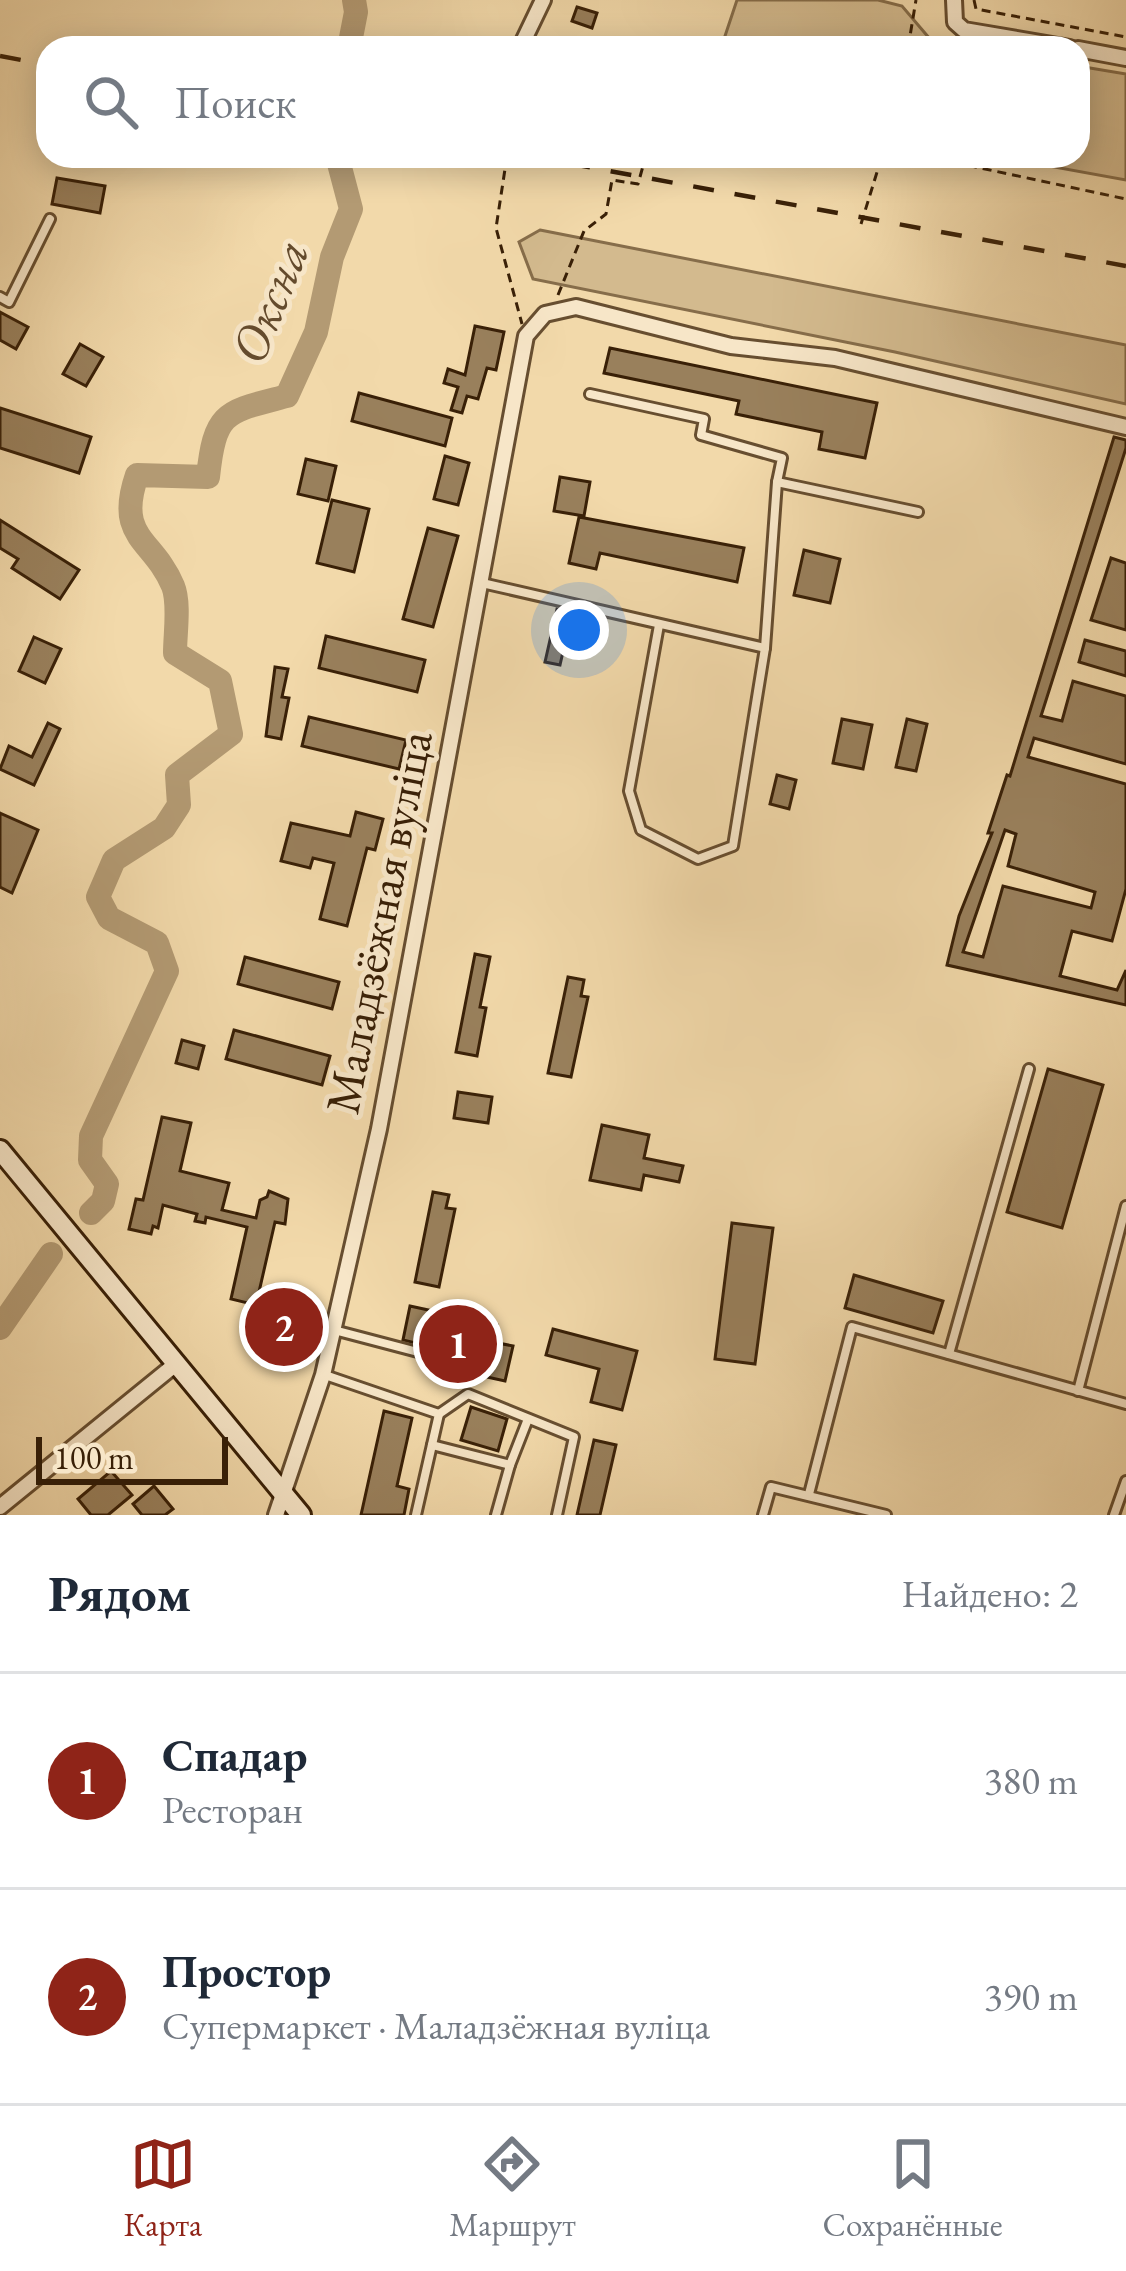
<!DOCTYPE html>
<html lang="ru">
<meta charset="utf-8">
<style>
:root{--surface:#fff;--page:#f6f6f7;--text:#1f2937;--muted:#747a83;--line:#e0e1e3;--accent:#8f2418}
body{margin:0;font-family:"EB Garamond",serif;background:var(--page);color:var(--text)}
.scale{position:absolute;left:36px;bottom:30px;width:192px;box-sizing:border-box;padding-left:12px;border:6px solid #392007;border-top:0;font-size:33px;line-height:42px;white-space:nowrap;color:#392007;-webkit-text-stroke:9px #f7e6c8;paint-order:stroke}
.you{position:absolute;left:579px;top:630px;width:42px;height:42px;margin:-30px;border:9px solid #fff;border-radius:50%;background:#1a73e8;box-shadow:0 0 0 18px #1a73e833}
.badge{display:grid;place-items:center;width:78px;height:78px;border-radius:50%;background:var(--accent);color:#fff;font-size:39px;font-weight:700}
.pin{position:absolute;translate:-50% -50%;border:6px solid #fff;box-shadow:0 3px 12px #0006}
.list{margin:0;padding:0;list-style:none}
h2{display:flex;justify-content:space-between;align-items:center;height:156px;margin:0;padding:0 48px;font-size:51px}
h2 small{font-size:39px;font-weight:400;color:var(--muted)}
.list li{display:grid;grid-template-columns:78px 1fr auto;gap:36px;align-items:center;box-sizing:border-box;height:216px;padding:0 48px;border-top:3px solid var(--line)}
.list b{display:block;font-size:45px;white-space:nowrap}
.list p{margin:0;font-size:39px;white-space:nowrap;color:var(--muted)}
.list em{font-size:39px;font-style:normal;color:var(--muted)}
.icon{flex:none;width:66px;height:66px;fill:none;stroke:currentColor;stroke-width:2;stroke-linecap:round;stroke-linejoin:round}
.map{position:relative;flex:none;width:1126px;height:1515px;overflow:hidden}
.search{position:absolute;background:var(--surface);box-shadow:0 6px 30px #0003;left:36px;right:36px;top:36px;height:132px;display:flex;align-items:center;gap:30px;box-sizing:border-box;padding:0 42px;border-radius:36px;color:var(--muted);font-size:45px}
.sheet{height:588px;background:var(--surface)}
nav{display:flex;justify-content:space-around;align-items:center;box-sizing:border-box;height:168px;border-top:3px solid var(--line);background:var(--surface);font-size:33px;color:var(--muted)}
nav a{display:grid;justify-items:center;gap:6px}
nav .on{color:var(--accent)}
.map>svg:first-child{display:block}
.green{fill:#d3ba8e;stroke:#866d4a;stroke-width:3}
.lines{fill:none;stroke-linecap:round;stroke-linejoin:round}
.river{stroke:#b39a73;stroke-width:24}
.building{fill:#99805c;stroke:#392007;stroke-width:3;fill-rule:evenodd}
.service-casing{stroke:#674e30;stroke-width:14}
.minor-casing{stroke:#674e30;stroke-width:20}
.secondary-casing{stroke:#392007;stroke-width:24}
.path{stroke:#392007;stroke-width:3;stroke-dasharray:9 6;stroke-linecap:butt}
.service{stroke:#f7e6c8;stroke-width:8}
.minor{stroke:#f7e6c8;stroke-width:14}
.secondary{stroke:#f7e6c8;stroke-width:18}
.rail{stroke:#392007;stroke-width:4.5;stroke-dasharray:21 21;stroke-linecap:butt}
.labels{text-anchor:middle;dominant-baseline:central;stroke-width:10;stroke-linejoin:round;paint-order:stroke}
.street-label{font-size:48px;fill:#392007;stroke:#f7e6c8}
.water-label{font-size:51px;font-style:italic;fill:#644b2d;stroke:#f7e6c8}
</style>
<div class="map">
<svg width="1126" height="1515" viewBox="0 0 1126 1515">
<rect width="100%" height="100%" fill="#f2d9aa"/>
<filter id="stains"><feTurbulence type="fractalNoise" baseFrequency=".00167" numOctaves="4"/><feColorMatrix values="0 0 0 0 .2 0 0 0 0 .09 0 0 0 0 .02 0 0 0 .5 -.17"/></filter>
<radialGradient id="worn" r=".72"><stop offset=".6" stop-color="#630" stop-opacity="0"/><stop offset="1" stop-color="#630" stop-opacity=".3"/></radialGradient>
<g class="green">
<polygon points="737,0 878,0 902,6 930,39 980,48 721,48"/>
<polygon points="1078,66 1126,74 1126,180 994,156 1078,156"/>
<polygon points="540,230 1126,345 1126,404 895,352 533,279 519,242"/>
</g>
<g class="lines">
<g class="river">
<polyline points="349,48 356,12 354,0"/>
<path d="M 91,1213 L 103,1201 L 107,1184 L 90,1160 L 91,1136 L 167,971 L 157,943 L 109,918 L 98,897 L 114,860 L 164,828 L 179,805 L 177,775 L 231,734 L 220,681 L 175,653 C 175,634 180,603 173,586 C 153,538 115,539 137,475 L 208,477 C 215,410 226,412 287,396 L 316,332 L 332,257 L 351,209 L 337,156"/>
<polyline points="0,1328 51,1254"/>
</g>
</g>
<g class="building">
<polygon points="577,7 597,13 592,28 572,21"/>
<polygon points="57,178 105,186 100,213 52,204"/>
<polygon points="0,312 28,327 16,349 0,340"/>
<polygon points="475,326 504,332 496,370 487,368 478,399 467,396 462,413 451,410 458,387 444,383 448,369 465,375"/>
<polygon points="80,344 103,357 86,386 63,374"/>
<polygon points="610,348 877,403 865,458 819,449 822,432 736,414 739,401 604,373"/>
<polygon points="359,393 452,418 445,446 352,421"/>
<polygon points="0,408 91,437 79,473 0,448"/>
<path d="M 1114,437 L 1126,440 L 1126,448 L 1041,716 L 1062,721 L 1073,681 L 1126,696 L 1126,764 L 1034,738 L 1028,757 L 1126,784 L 1126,889 L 1112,941 L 1072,931 L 1060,976 L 1117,990 L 1126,970 L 1126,1005 L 947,965 L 959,916 L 992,833 L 988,833 L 1007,775 L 1010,776 ZM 1005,830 L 1016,834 L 1008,866 L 1095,892 L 1091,908 L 1003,886 L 983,957 L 963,952 Z"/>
<polygon points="445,456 469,463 458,505 434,499"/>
<polygon points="306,459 336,466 328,501 298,494"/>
<polygon points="560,477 590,482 584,516 554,511"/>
<polygon points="332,500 369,509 354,572 317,563"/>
<polygon points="579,517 744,548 737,582 600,553 596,569 569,563"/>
<polygon points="0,520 79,570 60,599 12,568 18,559 0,548"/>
<polygon points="428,528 458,536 433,627 403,619"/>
<polygon points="804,550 840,559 830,603 794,595"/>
<polygon points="1111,558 1126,563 1126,630 1091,620"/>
<polygon points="557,609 572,612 560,665 545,662"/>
<polygon points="326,636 425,660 417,692 319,668"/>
<polygon points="34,637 61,649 45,683 19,671"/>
<polygon points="1085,640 1126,651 1126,676 1079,662"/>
<polygon points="275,667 288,669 282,697 289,698 281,739 266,736"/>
<polygon points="309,717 406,740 399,769 302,746"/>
<polygon points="842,719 872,725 863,769 833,763"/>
<polygon points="907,719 927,724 916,771 896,767"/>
<polygon points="48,723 60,729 34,785 0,769 9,746 32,757"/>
<polygon points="777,775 796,780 789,809 770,804"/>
<polygon points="356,812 383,819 375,850 367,848 347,926 320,919 334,863 313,858 310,868 281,861 291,823 350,836"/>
<polygon points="0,813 38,830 12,893 0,887"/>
<polygon points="475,954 490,957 480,1007 486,1008 477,1056 456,1052"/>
<polygon points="245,957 339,982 332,1009 238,984"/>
<polygon points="568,977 584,980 581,996 588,997 571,1077 548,1073"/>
<polygon points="234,1030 330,1056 322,1085 226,1059"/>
<polygon points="182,1040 204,1046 198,1069 176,1063"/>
<polygon points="1048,1069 1103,1085 1062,1228 1007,1212"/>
<polygon points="458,1092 492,1097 488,1123 454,1118"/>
<polygon points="162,1117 191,1123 180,1171 229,1183 222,1210 256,1218 260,1200 267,1197 269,1191 288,1199 285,1224 275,1222 256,1305 231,1299 247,1227 206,1217 205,1223 195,1221 197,1214 163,1205 158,1228 153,1226 151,1234 129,1229 136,1199 143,1200"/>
<polygon points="602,1125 649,1135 644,1158 683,1166 679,1182 644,1175 641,1190 590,1180"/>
<polygon points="433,1192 449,1195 446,1208 455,1209 439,1287 415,1282"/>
<polygon points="732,1223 773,1228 755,1364 715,1359"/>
<polygon points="854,1275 943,1301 933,1333 845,1308"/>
<polygon points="410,1306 497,1325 493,1342 513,1346 505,1381 469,1373 473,1357 403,1340"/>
<polygon points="261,1309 293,1317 287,1343 255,1335"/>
<polygon points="553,1329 637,1351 622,1410 591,1402 599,1369 546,1355"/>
<polygon points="471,1407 507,1419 498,1451 461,1440"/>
<polygon points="384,1411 412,1418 397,1486 409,1489 404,1515 361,1515"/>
<polygon points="594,1440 616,1445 600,1515 577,1515"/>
<polygon points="111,1471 132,1495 108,1515 91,1515 78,1499"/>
<polygon points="154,1486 173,1509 165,1515 142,1515 133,1504"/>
</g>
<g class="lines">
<g class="service-casing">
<g id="service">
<polyline points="0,297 9,302 50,219"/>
<polyline points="590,394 704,419 701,435 782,458 777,482 765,648"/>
<polyline points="777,482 918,512"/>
<polyline points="482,583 765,648 733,846 698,859 641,830 629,791 659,625"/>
<polyline points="334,1330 452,1361"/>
<polyline points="949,1354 1029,1069"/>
<polyline points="325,1375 439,1414 416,1515"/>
<polyline points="1078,1391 1126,1206"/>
<polyline points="439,1414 468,1394 574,1437 557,1515"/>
<polyline points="432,1445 510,1465 496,1515"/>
<polyline points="510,1465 528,1419"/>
<polyline points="809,1494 852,1327 1126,1404"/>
<polyline points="763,1515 771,1487 886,1515"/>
<polyline points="1114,1515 1126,1481"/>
</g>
</g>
<g class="minor-casing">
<g id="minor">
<polyline points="954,0 955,22 964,30 1070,48"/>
<polyline points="520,48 543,0"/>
<polyline points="1078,49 1126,58"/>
<polyline points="0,1507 177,1363"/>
<polyline points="276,1515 323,1375 379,1129 526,336 545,314 576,307 731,346 835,358 1126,427"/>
</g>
</g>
<g class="secondary-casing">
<polyline id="secondary" points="0,1150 301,1515"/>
</g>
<g class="path">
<polyline points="974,0 976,9 1126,37"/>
<polyline points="908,48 916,0"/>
<polyline points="507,156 496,228 522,324"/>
<polyline points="924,156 1126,199"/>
<polyline points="635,164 637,156"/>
<polyline points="861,224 882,156"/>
<polyline points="558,295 584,231 606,214 612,180 638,184 643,166"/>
</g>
<use href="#service" class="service"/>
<use href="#minor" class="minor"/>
<use href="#secondary" class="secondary"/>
<g class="rail">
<polyline points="0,56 48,65"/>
<polyline points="528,156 1126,266"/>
</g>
</g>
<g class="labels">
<g class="street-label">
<text transform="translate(378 922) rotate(-79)">Маладзёжная вуліца</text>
</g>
<g class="water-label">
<text transform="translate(269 301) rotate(-68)">Оксна</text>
</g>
</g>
<rect width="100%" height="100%" filter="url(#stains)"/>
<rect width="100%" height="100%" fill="url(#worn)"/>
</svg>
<div class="scale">100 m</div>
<div class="you"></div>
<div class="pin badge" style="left:458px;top:1344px">1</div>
<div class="pin badge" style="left:284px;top:1327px">2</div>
<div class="search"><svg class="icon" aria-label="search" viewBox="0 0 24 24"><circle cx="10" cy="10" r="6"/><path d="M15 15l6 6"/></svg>Поиск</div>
</div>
<section class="sheet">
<h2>Рядом<small>Найдено: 2</small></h2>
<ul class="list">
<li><span class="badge">1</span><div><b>Спадар</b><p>Ресторан</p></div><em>380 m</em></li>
<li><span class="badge">2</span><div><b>Простор</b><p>Супермаркет · Маладзёжная вуліца</p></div><em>390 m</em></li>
</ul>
</section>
<nav>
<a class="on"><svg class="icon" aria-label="map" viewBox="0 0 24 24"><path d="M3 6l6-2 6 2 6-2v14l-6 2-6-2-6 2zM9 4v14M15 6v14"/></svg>Карта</a>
<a><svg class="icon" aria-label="directions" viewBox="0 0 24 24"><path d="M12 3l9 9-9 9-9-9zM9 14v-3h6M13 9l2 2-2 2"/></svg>Маршрут</a>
<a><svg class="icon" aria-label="saved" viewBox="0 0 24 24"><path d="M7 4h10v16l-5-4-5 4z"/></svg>Сохранённые</a>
</nav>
